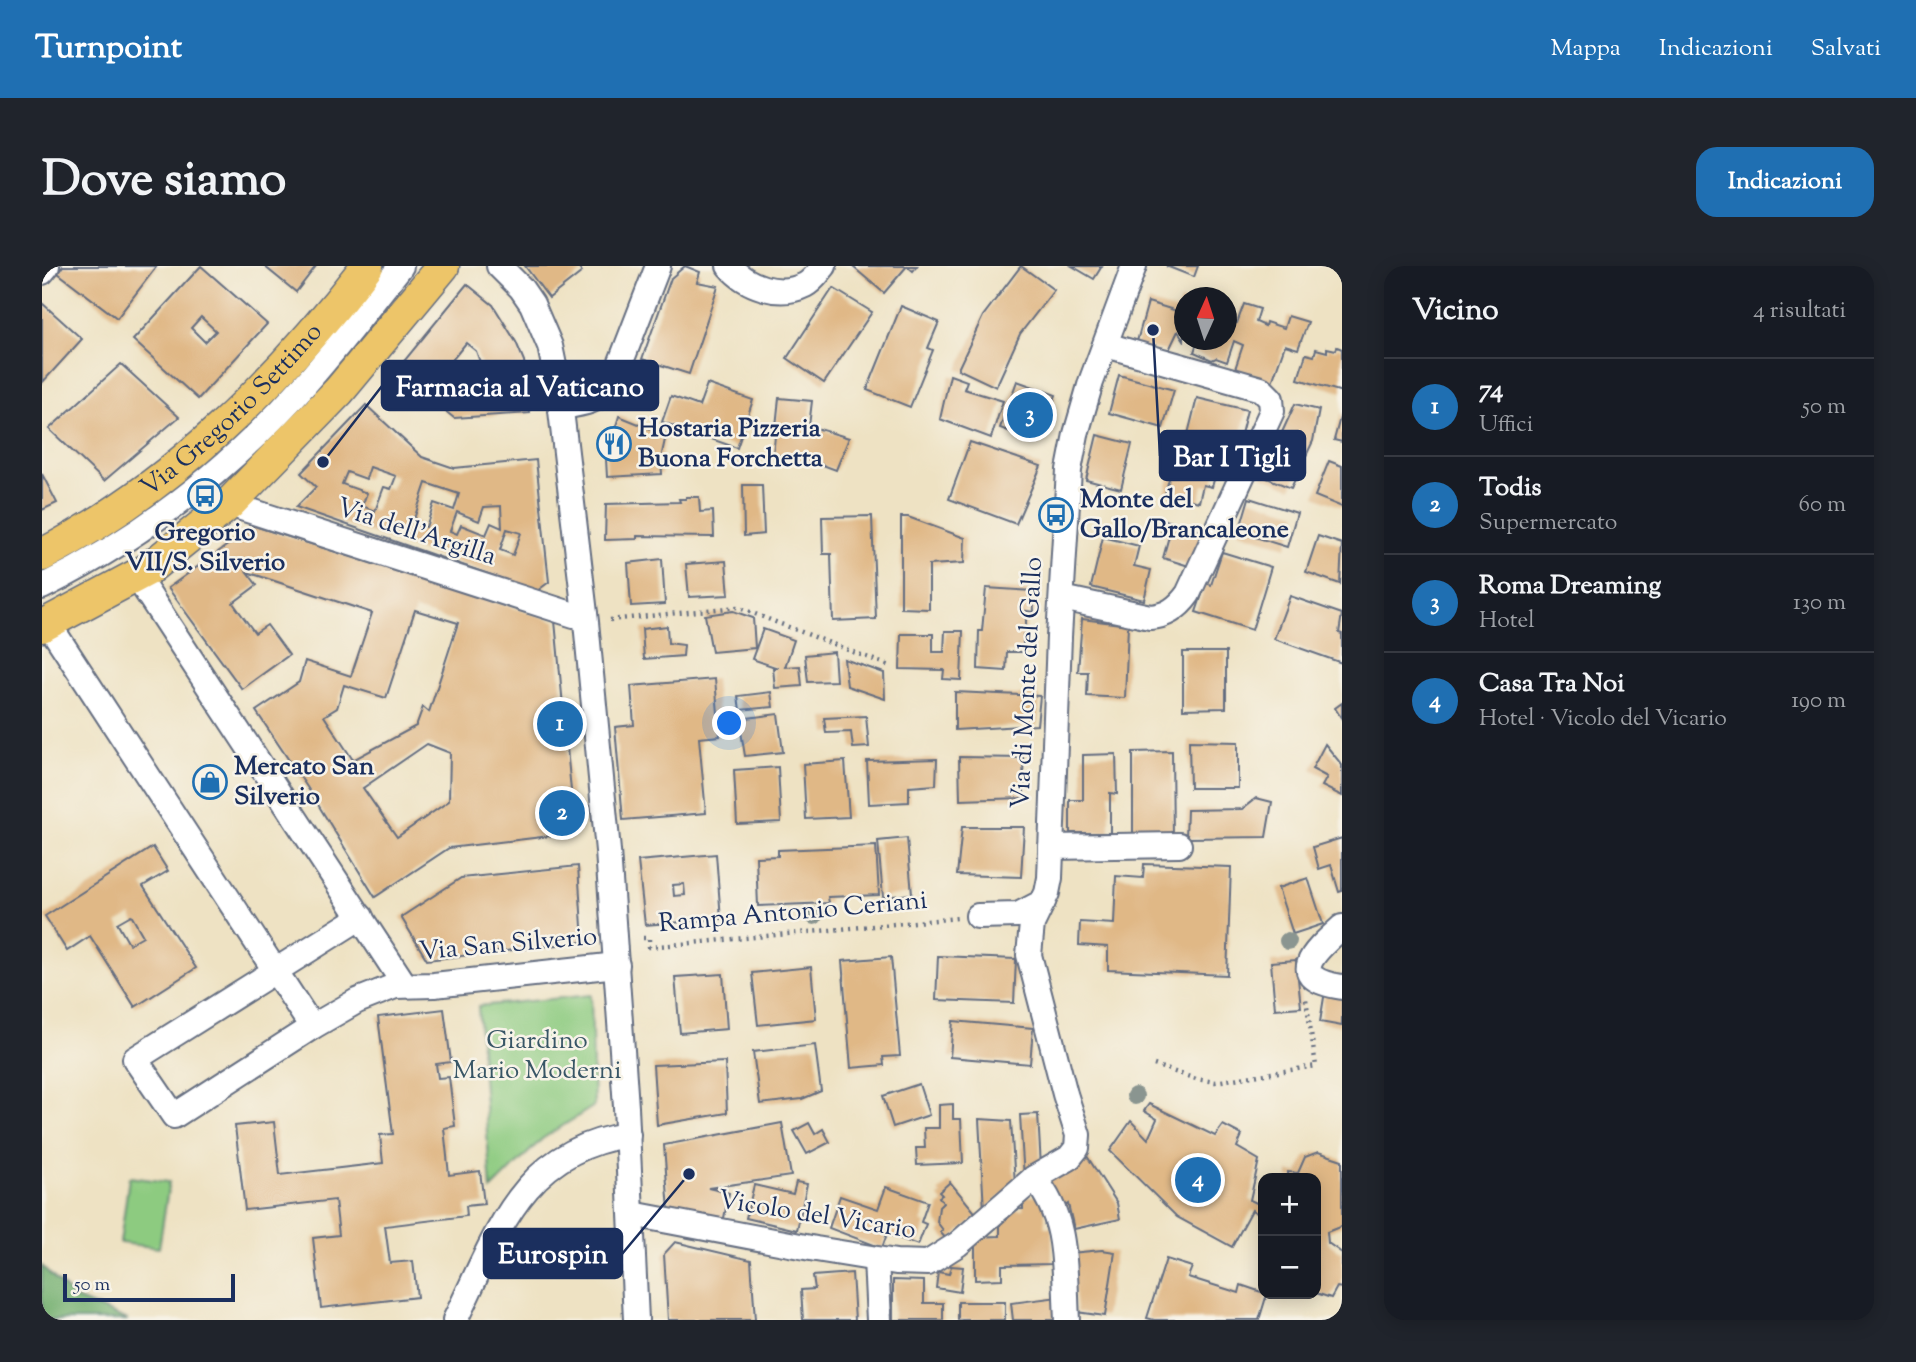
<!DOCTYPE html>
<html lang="it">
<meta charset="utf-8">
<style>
:root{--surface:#171b24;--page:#20242c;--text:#f1f3f6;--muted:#9ea1a6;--line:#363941;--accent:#1f6fb2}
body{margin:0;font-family:"Sorts Mill Goudy",serif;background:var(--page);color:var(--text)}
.controls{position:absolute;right:21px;bottom:21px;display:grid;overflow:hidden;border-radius:14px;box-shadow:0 4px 18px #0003}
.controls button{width:63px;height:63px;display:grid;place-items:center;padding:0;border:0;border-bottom:2px solid var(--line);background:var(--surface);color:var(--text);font:35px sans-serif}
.compass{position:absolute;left:1132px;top:21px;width:63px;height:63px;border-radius:50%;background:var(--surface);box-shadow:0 4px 18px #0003;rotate:3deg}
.scale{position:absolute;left:21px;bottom:18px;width:172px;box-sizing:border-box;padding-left:7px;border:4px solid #1b2f5e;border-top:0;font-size:19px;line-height:24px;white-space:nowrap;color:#1b2f5e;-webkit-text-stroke:5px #f7f3e8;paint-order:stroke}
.you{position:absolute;left:688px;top:458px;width:24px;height:24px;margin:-18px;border:5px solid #fff;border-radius:50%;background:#1a73e8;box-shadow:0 0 0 10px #1a73e833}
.badge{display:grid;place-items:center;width:46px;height:46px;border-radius:50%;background:var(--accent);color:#fff;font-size:23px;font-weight:700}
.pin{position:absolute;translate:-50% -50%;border:4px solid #fff;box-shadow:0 2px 7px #0006}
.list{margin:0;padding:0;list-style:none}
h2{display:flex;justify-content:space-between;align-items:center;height:91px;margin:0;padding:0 28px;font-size:30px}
h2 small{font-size:23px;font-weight:400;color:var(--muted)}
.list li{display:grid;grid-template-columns:46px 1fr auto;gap:21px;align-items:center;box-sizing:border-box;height:98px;padding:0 28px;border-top:2px solid var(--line)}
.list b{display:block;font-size:26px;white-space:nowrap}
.list p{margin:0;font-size:23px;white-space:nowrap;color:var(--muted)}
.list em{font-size:23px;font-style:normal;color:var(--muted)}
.map{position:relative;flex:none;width:1300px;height:1054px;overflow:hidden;border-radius:21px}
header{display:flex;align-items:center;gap:42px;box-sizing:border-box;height:98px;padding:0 35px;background:var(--accent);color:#fff}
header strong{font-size:33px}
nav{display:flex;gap:38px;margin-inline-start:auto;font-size:24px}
.intro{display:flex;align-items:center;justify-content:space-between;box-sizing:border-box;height:168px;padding:0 42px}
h1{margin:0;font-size:49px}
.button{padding:18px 32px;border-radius:21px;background:var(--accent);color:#fff;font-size:24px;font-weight:700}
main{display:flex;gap:42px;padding:0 42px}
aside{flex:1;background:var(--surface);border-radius:21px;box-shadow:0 4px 18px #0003}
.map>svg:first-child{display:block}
.green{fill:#8dcb80;stroke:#547d6f;stroke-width:2}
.forest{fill:#72af6e;stroke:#466f66;stroke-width:2}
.building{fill:#e0b886;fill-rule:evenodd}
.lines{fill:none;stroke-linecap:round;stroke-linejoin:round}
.minor-casing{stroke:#656e81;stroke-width:28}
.major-casing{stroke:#656e81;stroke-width:35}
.path{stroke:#656e81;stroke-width:4.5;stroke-dasharray:2 5;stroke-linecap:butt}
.minor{stroke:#fff;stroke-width:24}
.major{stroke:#edc569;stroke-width:32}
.tree{fill:#8a9590}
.labels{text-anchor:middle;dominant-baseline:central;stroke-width:5;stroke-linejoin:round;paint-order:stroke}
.street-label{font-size:26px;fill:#1b2f5e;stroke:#f7f3e8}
.poi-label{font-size:26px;font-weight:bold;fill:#1b2f5e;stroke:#f7f3e8;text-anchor:start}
.park-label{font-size:26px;fill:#385666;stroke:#f7f3e8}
.leader{fill:none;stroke:#1b2f5e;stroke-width:2.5}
.callout-dot{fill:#1b2f5e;stroke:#f7f3e8;stroke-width:2.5}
.callout{fill:#1b2f5e;stroke:#1b2f5e;stroke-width:2.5}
.callout-label{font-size:28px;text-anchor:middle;font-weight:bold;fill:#fff}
</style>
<header>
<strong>Turnpoint</strong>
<nav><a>Mappa</a><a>Indicazioni</a><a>Salvati</a></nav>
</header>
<div class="intro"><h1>Dove siamo</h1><a class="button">Indicazioni</a></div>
<main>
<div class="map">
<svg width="1300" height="1054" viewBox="0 0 1300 1054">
<rect width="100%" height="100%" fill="#f7f3e8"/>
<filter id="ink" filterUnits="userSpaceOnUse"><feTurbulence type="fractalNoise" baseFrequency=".0143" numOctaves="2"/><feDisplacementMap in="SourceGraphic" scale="14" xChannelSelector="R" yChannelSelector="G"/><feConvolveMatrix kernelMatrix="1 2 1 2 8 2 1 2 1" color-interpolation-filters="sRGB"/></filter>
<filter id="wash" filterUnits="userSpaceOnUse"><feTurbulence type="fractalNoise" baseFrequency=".00686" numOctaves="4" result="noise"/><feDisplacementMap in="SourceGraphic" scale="28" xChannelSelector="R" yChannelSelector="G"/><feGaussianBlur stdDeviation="1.57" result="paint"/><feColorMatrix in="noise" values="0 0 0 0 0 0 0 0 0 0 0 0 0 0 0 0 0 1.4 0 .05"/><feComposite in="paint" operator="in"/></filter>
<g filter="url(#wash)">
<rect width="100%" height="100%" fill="#eee2c3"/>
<g class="green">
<polygon points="549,729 552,840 500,873 449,924 436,740"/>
<polygon points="87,911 127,916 117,982 78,977"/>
</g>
<polygon class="forest" points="0,1000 32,1032 86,1054 0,1054"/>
<g id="blocks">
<g class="building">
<polygon points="21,0 115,0 75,52 16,7"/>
<path d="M 159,0 L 225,58 L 156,133 L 91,74 ZM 159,51 L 174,65 L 163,76 L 149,62 Z"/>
<polygon points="222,0 274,0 254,26"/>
<polygon points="483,0 536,0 540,6 507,32"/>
<polygon points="643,0 658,6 655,16 676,20 647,108 600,93 629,12"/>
<polygon points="812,0 875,0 871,5 865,0 842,27 811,1"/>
<polygon points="979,0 1012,24 978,68 954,121 916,103 941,50"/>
<polygon points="1030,0 1060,0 1052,13"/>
<polygon points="1124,0 1156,0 1152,11"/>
<path d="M 425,18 L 451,39 L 474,76 L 482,95 L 488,147 L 412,152 L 354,105 ZM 424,77 L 434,85 L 444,113 L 429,119 L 406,99 Z"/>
<polygon points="791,22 830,46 782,117 745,92"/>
<polygon points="1138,35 1142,36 1142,74 1136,65 1126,86 1094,79 1106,36 1135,45"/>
<polygon points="0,37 40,73 0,117"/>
<polygon points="1202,38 1218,43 1214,56 1223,60 1224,56 1242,62 1246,50 1266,56 1256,83 1243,79 1230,116 1193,103 1201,79 1192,75 1185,96 1174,92 1170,94 1152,86 1156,74 1184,74 1184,54 1195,57"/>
<polygon points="859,40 897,56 886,82 891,84 868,141 825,124"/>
<polygon points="1295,81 1300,83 1300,126 1256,113 1264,88 1272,90 1274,83 1285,86 1285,82 1294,84"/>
<polygon points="79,98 137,151 62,215 7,163"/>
<polygon points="908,109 925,115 922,123 961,135 949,172 898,153"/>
<polygon points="1077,109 1132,124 1121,162 1067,147"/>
<polygon points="975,115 1014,129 996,176 958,162"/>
<polygon points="665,118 711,134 695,182 620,156 629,130 657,140"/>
<polygon points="737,132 770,135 767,160 807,172 794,204 762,192 731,189"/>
<polygon points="1155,132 1205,144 1195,184 1145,172"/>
<polygon points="1253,138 1277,144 1271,175 1249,222 1220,210"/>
<path d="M 324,139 L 380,191 L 412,202 L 494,194 L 507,316 L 495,325 L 254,241 L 274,221 L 259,207 ZM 328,201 L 354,210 L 349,223 L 342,221 L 333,245 L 320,240 L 325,227 L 300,218 L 305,206 L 324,213 ZM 384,217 L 417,228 L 412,244 L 392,237 L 384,261 L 371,256 ZM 459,240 L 460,262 L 449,257 L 444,269 L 419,259 L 415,268 L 408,265 L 415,246 L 437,255 L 442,241 ZM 465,263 L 479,267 L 471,289 L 458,284 Z"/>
<polygon points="1299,148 1300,148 1300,176 1292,174"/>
<polygon points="577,150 624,169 619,192 620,208 565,211 564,193"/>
<polygon points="1055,169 1090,178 1079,223 1044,214"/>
<polygon points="928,176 999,200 974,258 907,233"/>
<polygon points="1287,195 1300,200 1300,241 1273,230"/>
<polygon points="1156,198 1175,203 1170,221 1161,219 1157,236 1123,228 1130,201 1154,207"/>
<polygon points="0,208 15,237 0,244"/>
<polygon points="701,219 720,219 722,268 702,270"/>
<polygon points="644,231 657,231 658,246 671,245 672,271 595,270 595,273 563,274 564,238 638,236 637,233 644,233"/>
<polygon points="1207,232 1255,247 1245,281 1197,266"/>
<polygon points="830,250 834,353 791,355 789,288 781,288 780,251"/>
<polygon points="859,251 866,251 923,272 922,297 887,299 887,343 859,342"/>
<polygon points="1123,254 1163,266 1147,300 1121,292 1127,270 1119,267"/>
<path d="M 212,260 L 513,355 L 533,567 L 407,582 L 333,631 L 267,524 L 214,445 L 257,416 L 263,395 L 309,410 L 330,347 L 205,306 L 215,319 L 191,337 L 213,367 L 225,359 L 247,389 L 200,423 L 126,322 ZM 373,344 L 416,357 L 387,446 L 381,441 L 374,460 L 311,494 L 282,450 L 295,442 L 302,419 L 344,432 ZM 385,478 L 408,487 L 407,535 L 355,571 L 321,522 Z"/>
<polygon points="1276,270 1300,278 1298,318 1264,306"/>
<polygon points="1061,271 1097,280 1092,300 1109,304 1102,334 1049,321"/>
<polygon points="1180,286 1229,301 1210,364 1154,346 1164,317 1169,319"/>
<polygon points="620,293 623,338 589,340 586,297"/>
<polygon points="684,295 687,329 647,331 644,298"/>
<polygon points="944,322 991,325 992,346 984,345 984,370 981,369 981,386 965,386 964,405 936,403 937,365 940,365"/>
<polygon points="1248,330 1300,348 1297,367 1300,368 1300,397 1232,373"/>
<polygon points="691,345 711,352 713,382 670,386 663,349"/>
<polygon points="1040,353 1086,359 1083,432 1045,430 1046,406 1036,406"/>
<polygon points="625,360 626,377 642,379 641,390 602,393 600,363"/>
<polygon points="721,363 752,374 743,401 758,400 760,420 733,422 731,402 736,402 710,393"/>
<polygon points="903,365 921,365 919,414 901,413 902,404 858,403 859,368 891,368 891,386 902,386"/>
<polygon points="792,386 794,415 766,416 763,389"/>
<polygon points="1141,386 1184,386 1184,442 1141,443"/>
<polygon points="802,393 842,407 843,433 805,420"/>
<polygon points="673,413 678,470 657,472 664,547 581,554 573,461 592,459 589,420"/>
<polygon points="729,426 731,441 698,444 696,430"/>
<polygon points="913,426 998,430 995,459 913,464"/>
<polygon points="1300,437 1300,453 1293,442"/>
<polygon points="736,448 741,486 703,490 697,453"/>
<polygon points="824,450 827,481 811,482 809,466 784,467 782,452"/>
<polygon points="1147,475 1196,476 1196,522 1148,522"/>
<polygon points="1283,478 1300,499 1300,530 1280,520 1285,511 1270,503"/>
<polygon points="1130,485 1131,574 1091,573 1091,486"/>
<polygon points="1074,488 1075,528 1068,527 1068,567 1028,567 1028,534 1041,534 1041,489"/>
<polygon points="917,491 981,492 982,532 918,534"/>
<polygon points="895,493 894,519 867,521 867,536 827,538 825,495"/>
<polygon points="803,495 807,551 764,553 761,498"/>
<polygon points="736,501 739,556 695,558 692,504"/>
<polygon points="1214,532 1230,536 1224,571 1144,572 1145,544 1200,543"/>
<polygon points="920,561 982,561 979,611 915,609"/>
<polygon points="865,572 870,628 841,631 836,575"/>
<polygon points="1300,572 1300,625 1297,626 1289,599 1277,603 1271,581"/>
<polygon points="834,580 837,629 786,631 787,637 716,640 714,591 736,590 736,584"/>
<path d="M 111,581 L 126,605 L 101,620 L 154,702 L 93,741 L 48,670 L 25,685 L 3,650 ZM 89,649 L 101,670 L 87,678 L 75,657 Z"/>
<path d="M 674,588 L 679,653 L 603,659 L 596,595 ZM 642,618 L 643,629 L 632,630 L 631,619 Z"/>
<polygon points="1102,598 1189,601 1185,709 1066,704 1066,681 1037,679 1038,656 1072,658 1074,610 1101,612"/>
<polygon points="536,600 541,676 385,694 359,651 419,612"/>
<polygon points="1266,612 1281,658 1251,668 1236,622"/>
<polygon points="896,690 974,693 972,737 894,734"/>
<polygon points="849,691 858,790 841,791 842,799 809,802 800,695"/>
<polygon points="1254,694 1259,741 1233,743 1229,696"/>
<polygon points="769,701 774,753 716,759 710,707"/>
<polygon points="681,708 685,763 638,767 633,711"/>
<polygon points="1283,725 1300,728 1300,760 1278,756"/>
<polygon points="402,743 409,796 394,798 396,812 407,811 413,860 402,862 407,909 438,905 442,938 424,940 425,950 343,960 348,997 371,995 375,1031 279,1042 271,972 297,969 293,934 203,944 193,860 232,856 238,909 341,897 338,869 351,868 336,751"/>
<polygon points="911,755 991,762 988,798 908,791"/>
<polygon points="773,779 779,825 760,833 718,838 711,786"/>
<polygon points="683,796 685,847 615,859 611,799"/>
<polygon points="877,818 887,849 851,861 841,830"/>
<polygon points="911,838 911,853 919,853 921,897 875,899 874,882 883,882 882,862 897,862 897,839"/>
<polygon points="1107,838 1173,870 1181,859 1200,869 1195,881 1217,894 1208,934 1221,940 1221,951 1210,944 1190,981 1135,951 1068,885 1089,855 1106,873 1115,853 1102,845"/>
<polygon points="996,848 999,901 982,913 978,849"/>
<polygon points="937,853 969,855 973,919 942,944"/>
<polygon points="740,857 749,910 666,922 687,927 681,957 627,945 622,879"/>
<polygon points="767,857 773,868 781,863 788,876 765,888 752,865"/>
<polygon points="1276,886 1300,894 1300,960 1285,966 1286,977 1300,987 1300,1022 1295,1021 1289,1032 1274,1027 1274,912 1246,912 1246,906 1256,907 1263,891"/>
<polygon points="1043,887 1075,937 1078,953 1032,963 1026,938 1019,943 1000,914"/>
<polygon points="754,916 765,918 755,964 704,952 712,919 751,928"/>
<polygon points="908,916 936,950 906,975 898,966 901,964 895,956 897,941 901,937 897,931 900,929 897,926"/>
<polygon points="844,921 886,936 879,956 884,958 876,979 845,968 840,982 787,962 798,930 836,943"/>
<polygon points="981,930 1003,930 1003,961 1010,961 1010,998 960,999 960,1013 933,1014 933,971 958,970 958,955 962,955 962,944 981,943"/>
<polygon points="633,976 709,994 713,1054 626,1054 622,988"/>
<polygon points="1060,984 1073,986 1063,1050 1035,1046 1029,987"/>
<polygon points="1124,993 1150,1001 1146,1011 1197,1027 1199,1019 1225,1028 1217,1054 1112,1054 1105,1052"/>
<polygon points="909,1000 921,1001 918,1026 894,1022 896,1006 907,1008"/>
<polygon points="810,1007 813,1054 761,1054 759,1024 773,1023 771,1010"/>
<polygon points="851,1014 882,1015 882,1037 901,1037 901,1054 851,1054"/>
<polygon points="1016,1031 1019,1054 971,1054 969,1037"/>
<rect x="916" y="1036" width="47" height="18"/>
</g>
</g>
</g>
<g filter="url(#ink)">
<use href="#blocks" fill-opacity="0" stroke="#656e81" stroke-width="2"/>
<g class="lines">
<g class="minor-casing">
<g id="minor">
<polyline points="457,0 479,22 490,38 508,80 516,119 544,356 566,585 584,841 594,1054"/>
<path d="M 687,0 C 704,20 737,32 763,19 C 771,15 776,7 782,0"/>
<polyline points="0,6 5,0"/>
<path d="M 519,141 C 539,138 557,136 570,119 L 616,0"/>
<polyline points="187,238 532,349 543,349"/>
<polyline points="95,311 362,718"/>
<path d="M 0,321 C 101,271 190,201 265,116 C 298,79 328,39 359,0"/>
<path d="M 1020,332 L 1108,351 C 1125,350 1136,342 1146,328 L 1230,145 L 1229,133 L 1219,123 L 1064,79"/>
<polyline points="6,357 270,761"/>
<polyline points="1009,581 1137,579"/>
<polyline points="936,650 976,649 1001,636"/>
<polyline points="319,651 93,793 132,850 270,761 315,735 353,720 392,719 575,699"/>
<path d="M 1300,661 C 1273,685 1241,712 1300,721"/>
<path d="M 992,912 C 1027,953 1022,1003 1025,1054"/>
<polyline points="590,948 774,983 854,996 886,997 916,978 992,912 1027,892 1035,882 1036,869 1023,828 987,689 990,658 1005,627 1008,612 1017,371 1027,204 1034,168 1049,116 1092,0"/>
<polyline points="834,993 837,1054"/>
<path d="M 413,1054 C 455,969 479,884 586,869"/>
</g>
</g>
<g class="major-casing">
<g id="major">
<path id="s1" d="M 0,289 C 131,221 236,116 325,0"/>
<polyline points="0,360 105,304 187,238 297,125 401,0"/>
</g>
</g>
<g class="path">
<polyline points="568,354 695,341 850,401"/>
<polyline points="601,672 607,672 607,681 916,652"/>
<polyline points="1112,799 1154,813 1173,816 1274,800 1264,733"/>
</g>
<use href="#minor" class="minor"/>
<use href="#major" class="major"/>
</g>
<g class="tree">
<circle cx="772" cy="650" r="9"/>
<circle cx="1246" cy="675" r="9"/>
<circle cx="1093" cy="830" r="9"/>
</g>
</g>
<defs>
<g id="restaurant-ring" transform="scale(1.75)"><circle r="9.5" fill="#f7f3e8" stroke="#1f6fb2" stroke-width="1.5"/><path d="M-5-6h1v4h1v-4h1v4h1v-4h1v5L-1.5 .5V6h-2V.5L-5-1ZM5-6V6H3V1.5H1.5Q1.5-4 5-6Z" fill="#1f6fb2"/></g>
<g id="bus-ring" transform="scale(1.75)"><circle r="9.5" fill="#f7f3e8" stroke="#1f6fb2" stroke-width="1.5"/><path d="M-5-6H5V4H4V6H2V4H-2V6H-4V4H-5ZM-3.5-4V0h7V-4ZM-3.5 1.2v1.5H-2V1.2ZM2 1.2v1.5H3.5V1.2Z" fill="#1f6fb2"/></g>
<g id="shop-ring" transform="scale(1.75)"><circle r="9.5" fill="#f7f3e8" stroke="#1f6fb2" stroke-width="1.5"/><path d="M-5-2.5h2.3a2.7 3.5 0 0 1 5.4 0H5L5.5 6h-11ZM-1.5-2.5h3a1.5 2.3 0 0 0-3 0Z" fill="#1f6fb2"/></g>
</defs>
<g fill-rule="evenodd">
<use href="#restaurant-ring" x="572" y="178"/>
<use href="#bus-ring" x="163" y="230"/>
<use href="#bus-ring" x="1014" y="249"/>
<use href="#shop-ring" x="168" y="516"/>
</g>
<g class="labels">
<g class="street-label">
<text stroke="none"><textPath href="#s1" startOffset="240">Via Gregorio Settimo</textPath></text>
<text transform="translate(374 267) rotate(18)">Via dell'Argilla</text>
<text transform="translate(986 417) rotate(-87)">Via di Monte del Gallo</text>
<text transform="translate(751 647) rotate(-5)">Rampa Antonio Ceriani</text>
<text transform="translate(466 679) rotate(-5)">Via San Silverio</text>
<text transform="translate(775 950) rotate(9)">Vicolo del Vicario</text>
</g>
<g class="poi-label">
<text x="596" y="163">Hostaria Pizzeria<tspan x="596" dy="30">Buona Forchetta</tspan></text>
<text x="1038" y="234">Monte del<tspan x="1038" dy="30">Gallo/Brancaleone</tspan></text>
<text x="163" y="267" text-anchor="middle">Gregorio<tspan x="163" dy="30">VII/S. Silverio</tspan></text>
<text x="192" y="501">Mercato San<tspan x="192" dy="30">Silverio</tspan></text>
</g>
<g class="park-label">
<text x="495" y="775">Giardino<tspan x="495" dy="30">Mario Moderni</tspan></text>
</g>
</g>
<path class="leader" d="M281 196L340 120M1111 64L1118 190M647 908L580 988"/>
<g class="callout-dot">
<circle cx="281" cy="196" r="7"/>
<circle cx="1111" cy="64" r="7"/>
<circle cx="647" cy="908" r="7"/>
</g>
<g class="callout">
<rect x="340" y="95" width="276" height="49" rx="7"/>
<rect x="1118" y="165" width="145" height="49" rx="7"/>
<rect x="442" y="963" width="138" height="49" rx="7"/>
</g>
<g class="callout-label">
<text x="478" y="130">Farmacia al Vaticano</text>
<text x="1190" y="200">Bar I Tigli</text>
<text x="511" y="997">Eurospin</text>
</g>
</svg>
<div class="controls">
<button>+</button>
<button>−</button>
</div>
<svg class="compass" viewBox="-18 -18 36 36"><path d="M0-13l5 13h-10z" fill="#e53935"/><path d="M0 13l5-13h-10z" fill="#9ea1a6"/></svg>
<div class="scale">50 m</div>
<div class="you"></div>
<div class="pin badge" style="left:518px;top:458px">1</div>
<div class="pin badge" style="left:520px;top:547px">2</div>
<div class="pin badge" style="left:988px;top:149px">3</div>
<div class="pin badge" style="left:1156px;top:914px">4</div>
</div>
<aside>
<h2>Vicino<small>4 risultati</small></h2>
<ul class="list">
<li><span class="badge">1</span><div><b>74</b><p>Uffici</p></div><em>50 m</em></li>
<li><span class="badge">2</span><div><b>Todis</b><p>Supermercato</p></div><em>60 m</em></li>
<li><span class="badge">3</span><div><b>Roma Dreaming</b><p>Hotel</p></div><em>130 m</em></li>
<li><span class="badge">4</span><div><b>Casa Tra Noi</b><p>Hotel · Vicolo del Vicario</p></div><em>190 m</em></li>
</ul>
</aside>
</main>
